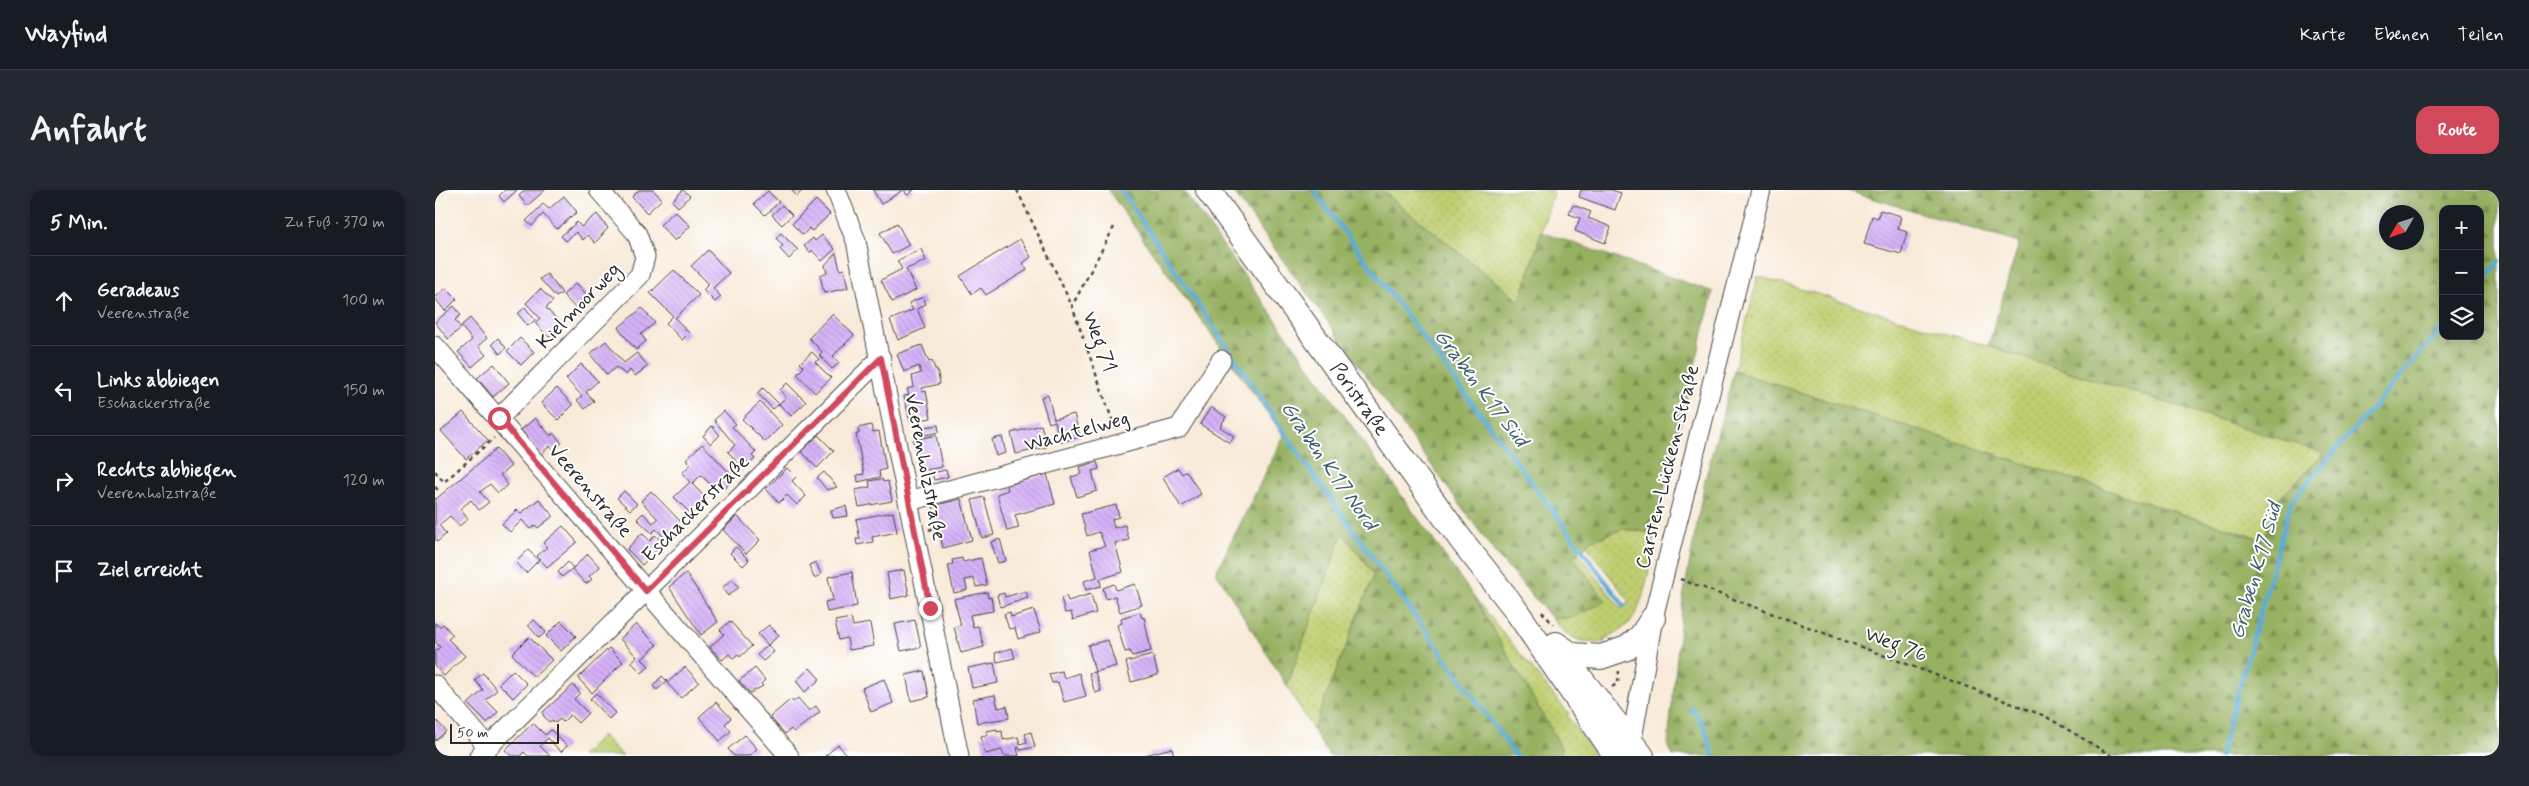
<!DOCTYPE html>
<html lang="de">
<meta charset="utf-8">
<style>
:root{--surface:#171b24;--page:#242831;--text:#f1f3f6;--muted:#9ea1a6;--line:#363941;--accent:#d1495b}
body{margin:0;font-family:Mynerve,sans-serif;background:var(--page);color:var(--text)}
.controls{position:absolute;right:15px;top:15px;display:grid;overflow:hidden;border-radius:10px;box-shadow:0 2px 12px #0003}
.controls button{width:45px;height:45px;display:grid;place-items:center;padding:0;border:0;border-bottom:1px solid var(--line);background:var(--surface);color:var(--text);font:25px sans-serif}
.compass{position:absolute;left:1944px;top:15px;width:45px;height:45px;border-radius:50%;background:var(--surface);box-shadow:0 2px 12px #0003;rotate:231deg}
.scale{position:absolute;left:15px;bottom:12px;width:109px;box-sizing:border-box;padding-left:5px;border:2px solid #2b2b2b;border-top:0;font-size:14px;line-height:18px;white-space:nowrap;color:#2b2b2b;-webkit-text-stroke:4px #fff;paint-order:stroke}
.stop{position:absolute;width:15px;height:15px;margin:-11px;border:4px solid #d1495b;border-radius:50%;background:#fff}
.stop.end{background:#d1495b;border-color:#fff;box-shadow:0 1px 5px #0008}
.list{margin:0;padding:0;list-style:none}
h2{display:flex;justify-content:space-between;align-items:center;height:65px;margin:0;padding:0 20px;font-size:21px}
h2 small{font-size:16px;font-weight:400;color:var(--muted)}
.list li{display:grid;grid-template-columns:32px 1fr auto;gap:15px;align-items:center;box-sizing:border-box;height:90px;padding:0 20px;border-top:1px solid var(--line)}
.list b{display:block;font-size:19px;white-space:nowrap}
.list p{margin:0;font-size:16px;white-space:nowrap;color:var(--muted)}
.list em{font-size:16px;font-style:normal;color:var(--muted)}
.icon{flex:none;width:28px;height:28px;fill:none;stroke:currentColor;stroke-width:2;stroke-linecap:round;stroke-linejoin:round}
.map{position:relative;flex:none;width:2064px;height:566px;overflow:hidden;border-radius:15px}
header{display:flex;align-items:center;gap:30px;box-sizing:border-box;height:70px;padding:0 25px;background:var(--surface);border-bottom:1px solid var(--line)}
header strong{font-size:24px}
nav{display:flex;gap:28px;margin-inline-start:auto;font-size:18px}
.intro{display:flex;align-items:center;justify-content:space-between;box-sizing:border-box;height:120px;padding:0 30px}
h1{margin:0;font-size:35px}
.button{padding:12px 22px;border-radius:15px;background:var(--accent);color:#fff;font-size:18px;font-weight:700}
main{display:flex;gap:30px;padding:0 30px}
aside{flex:1;background:var(--surface);border-radius:15px;box-shadow:0 2px 12px #0003}
.map>svg:first-child{display:block}
.grass{fill:url(#grass-dots);stroke:#757c4e}
.forest{fill:url(#forest-firs);stroke:#616e46;fill-rule:evenodd}
.lines{fill:none;stroke-linecap:round;stroke-linejoin:round}
.stream{stroke:#5aacd5;stroke-width:4.5}
.building{fill:url(#building-back-hatch)}
.minor-casing{stroke:#4a4845;stroke-width:21}
.major-casing{stroke:#4a4845;stroke-width:26}
.path{stroke:#4a4845;stroke-width:2.5;stroke-dasharray:4 4;stroke-linecap:butt}
.minor{stroke:#fff;stroke-width:19}
.major{stroke:#fff;stroke-width:24}
.route{stroke:#d1495b;stroke-width:6}
.labels{text-anchor:middle;dominant-baseline:central;stroke-width:4;stroke-linejoin:round;paint-order:stroke}
.street-label{font-size:20px;fill:#2b2b2b;stroke:#fff}
.water-label{font-size:21px;font-style:italic;fill:#3e5f6f;stroke:#fff}
</style>
<header>
<strong>Wayfind</strong>
<nav><a>Karte</a><a>Ebenen</a><a>Teilen</a></nav>
</header>
<div class="intro"><h1>Anfahrt</h1><a class="button">Route</a></div>
<main>
<aside>
<h2>5 Min.<small>Zu Fuß · 370 m</small></h2>
<ul class="list">
<li><svg class="icon" aria-label="ahead" viewBox="0 0 24 24"><path d="M12 20V5M6 11l6-6 6 6"/></svg><div><b>Geradeaus</b><p>Veerenstraße</p></div><em>100 m</em></li>
<li><svg class="icon" aria-label="left" viewBox="0 0 24 24"><path d="M17 20v-9H6M10 6l-5 5 5 5"/></svg><div><b>Links abbiegen</b><p>Eschackerstraße</p></div><em>150 m</em></li>
<li><svg class="icon" aria-label="right" viewBox="0 0 24 24"><path d="M7 20v-9h11M14 6l5 5-5 5"/></svg><div><b>Rechts abbiegen</b><p>Veerenholzstraße</p></div><em>120 m</em></li>
<li><svg class="icon" aria-label="arrive" viewBox="0 0 24 24"><path d="M6 21V4h12l-3 4 3 4H6"/></svg><div><b>Ziel erreicht</b></div></li>
</ul>
</aside>
<div class="map">
<svg width="2064" height="566" viewBox="0 0 2064 566">
<defs>
<pattern id="grass-dots" width="8" height="8" patternUnits="userSpaceOnUse" patternTransform="scale(1.25)"><rect width="8" height="8" fill="#bfce70"/><path d="M2 2h.1M6 6h.1" fill="none" stroke="#a4b161" stroke-width="1.8" stroke-linecap="round"/></pattern>
<pattern id="forest-firs" width="22" height="20" patternUnits="userSpaceOnUse" patternTransform="scale(1.25)"><rect width="22" height="20" fill="#97b162"/><path d="M5 1l3.5 6h-7zM16 11l3.5 6h-7z" fill="#7b9051"/></pattern>
<pattern id="building-back-hatch" width="6" height="6" patternUnits="userSpaceOnUse" patternTransform="scale(1.25)"><rect width="6" height="6" fill="#d6b1f8"/><path d="M-1 5l2 2M0 0l6 6M5-1l2 2" fill="none" stroke="#b898d5"/></pattern>
</defs>
<rect width="100%" height="100%" fill="#fff"/>
<filter id="ink" filterUnits="userSpaceOnUse"><feTurbulence type="fractalNoise" baseFrequency=".02" numOctaves="2"/><feDisplacementMap in="SourceGraphic" scale="10" xChannelSelector="R" yChannelSelector="G"/><feConvolveMatrix kernelMatrix="1 2 1 2 8 2 1 2 1" color-interpolation-filters="sRGB"/></filter>
<filter id="wash" filterUnits="userSpaceOnUse"><feTurbulence type="fractalNoise" baseFrequency=".0096" numOctaves="4" result="noise"/><feDisplacementMap in="SourceGraphic" scale="20" xChannelSelector="R" yChannelSelector="G"/><feGaussianBlur stdDeviation="1.12" result="paint"/><feColorMatrix in="noise" values="0 0 0 0 0 0 0 0 0 0 0 0 0 0 0 0 0 1.4 0 .05"/><feComposite in="paint" operator="in"/></filter>
<g filter="url(#wash)">
<rect width="100%" height="100%" fill="#f8ead8"/>
<g class="grass">
<polygon points="946,0 1119,0 1085,112"/>
<polygon points="1323,86 1553,156 1890,263 1844,309 1829,350 1299,181"/>
<path d="M 1187,339 L 1219,343 C 1218,364 1209,416 1196,431 C 1188,439 1179,444 1170,449 L 1170,452 C 1147,455 1132,448 1118,429 L 1139,427 L 1138,367 L 1143,362 L 1185,418 L 1194,411 L 1151,355 L 1158,350 Z"/>
<polygon points="908,342 939,385 878,540 852,496"/>
<polygon points="1039,407 1134,524 1132,526 1152,553 1158,566 1128,566 1124,553"/>
<polygon points="167,545 188,566 146,566"/>
</g>
<g class="forest">
<polygon points="673,0 748,0 1039,407 1124,553 1128,566 894,566 878,540 939,385 908,343 852,496 781,382 849,246"/>
<polygon points="797,0 946,0 1085,111 1107,42 1278,102 1219,343 1187,339 1158,350 1138,367 1171,411 1139,427 1118,429 1063,367"/>
<path d="M 1410,0 L 2064,0 L 2064,566 L 1237,566 L 1233,553 L 1248,408 L 1270,290 L 1299,181 L 1828,350 L 1844,309 L 1889,263 L 1553,156 L 1584,53 ZM 2008,19 L 2045,19 L 2045,146 L 2008,146 ZM 1982,22 L 1982,52 L 1952,52 L 1952,22 Z"/>
</g>
<g class="lines">
<g class="stream">
<polyline points="686,0 872,276 1081,566"/>
<polyline points="878,0 1189,416"/>
<polyline points="2045,94 2064,72"/>
<polyline points="1256,517 1270,538 1278,566"/>
<polyline points="1785,566 1856,312 2008,137"/>
</g>
</g>
<g id="blocks">
<g class="building">
<polygon points="70,0 82,0 69,12 64,6"/>
<polygon points="90,0 110,0 92,16 84,6"/>
<polygon points="204,0 218,0 227,9 212,23 197,7"/>
<polygon points="248,0 255,6 243,17 237,11"/>
<polygon points="356,0 368,0 362,6"/>
<polygon points="438,0 468,0 446,14"/>
<polygon points="469,0 479,0 472,5"/>
<polygon points="1146,0 1176,0 1186,3 1180,20 1144,7"/>
<polygon points="333,1 344,12 330,25 319,14"/>
<polygon points="129,6 142,22 122,39 108,24 97,36 91,31 108,14 114,19"/>
<polygon points="381,10 395,24 377,41 374,38 368,45 357,34"/>
<polygon points="347,15 357,25 347,35 337,25"/>
<polygon points="1138,15 1156,22 1153,28 1176,37 1170,53 1140,41 1145,28 1134,24"/>
<polygon points="1445,20 1466,26 1463,39 1472,42 1466,64 1429,54 1437,26 1443,28"/>
<polygon points="240,21 255,36 240,51 225,35"/>
<polygon points="162,24 173,38 160,53 153,45 148,50 141,42 131,51 126,46 142,32 146,37"/>
<polygon points="462,33 474,55 457,64 445,43"/>
<polygon points="346,43 363,60 354,69 345,59 348,56 341,48"/>
<polygon points="387,45 400,59 387,71 377,60 375,63 369,56 378,48 380,51"/>
<polygon points="585,49 596,67 588,73 592,80 551,105 546,98 537,104 525,86"/>
<polygon points="486,59 491,71 471,79 481,100 457,112 446,90 467,79 462,71"/>
<polygon points="273,60 294,83 278,98 286,107 280,112 268,100 274,94 256,76"/>
<polygon points="401,63 405,80 409,79 413,98 389,103 385,85 392,83 390,75"/>
<polygon points="239,80 264,105 240,128 254,143 247,150 231,133 238,126 215,103"/>
<polygon points="112,84 127,103 121,107 105,89"/>
<polygon points="141,93 155,108 142,120 128,105"/>
<polygon points="11,98 22,109 10,121 0,108"/>
<polygon points="105,99 118,111 111,118 127,135 114,147 100,133 105,128 91,113"/>
<polygon points="488,107 491,114 482,119 490,138 463,150 455,130 478,120 474,113"/>
<polygon points="19,116 26,125 20,130 26,138 13,149 0,132"/>
<polygon points="90,117 100,130 93,136 83,124"/>
<polygon points="207,118 220,133 206,144 211,151 201,160 183,138"/>
<polygon points="397,124 419,145 398,166 404,173 397,179 384,165 387,162 374,148"/>
<polygon points="35,128 52,148 43,156 51,165 37,177 23,162 37,150 26,136"/>
<polygon points="63,148 71,158 65,164 57,154"/>
<polygon points="85,148 99,162 86,175 72,161"/>
<polygon points="171,151 189,173 202,163 213,176 200,186 195,180 191,185 181,177 172,185 155,164"/>
<polygon points="487,155 494,172 497,171 500,179 502,179 505,194 487,198 488,202 491,201 496,228 475,232 469,206 474,205 472,199 479,197 477,186 486,183 484,176 469,182 462,164"/>
<polygon points="377,162 384,169 380,172 396,188 380,203 362,184 369,177 365,173"/>
<polygon points="59,174 74,193 58,207 42,188"/>
<polygon points="146,174 163,191 151,202 159,211 150,219 142,210 147,206 131,189"/>
<polygon points="352,193 371,212 356,226 344,214 351,207 345,200"/>
<polygon points="122,198 138,215 123,230 106,213"/>
<polygon points="328,198 344,214 338,219 322,203"/>
<polygon points="613,205 619,229 639,224 645,247 625,252 620,231 614,233 606,207"/>
<polygon points="325,212 347,235 330,252 307,229"/>
<polygon points="776,217 791,227 785,237 799,246 795,253 765,234"/>
<polygon points="289,221 301,234 297,237 321,262 317,266 320,269 314,274 312,271 306,276 293,262 300,255 279,230"/>
<polygon points="28,222 53,250 31,269 6,241"/>
<polygon points="100,228 116,246 118,243 127,253 118,260 115,256 106,264 86,240"/>
<polygon points="436,235 438,242 444,241 451,279 444,281 445,287 423,292 422,285 429,284 421,244 424,244 423,238"/>
<polygon points="503,235 504,242 490,245 489,237"/>
<polygon points="606,235 612,257 581,264 576,243"/>
<polygon points="277,236 285,245 276,254 268,246"/>
<polygon points="383,245 399,261 382,278 366,261"/>
<polygon points="501,245 507,277 485,281 478,250"/>
<polygon points="567,247 571,263 561,266 557,249"/>
<polygon points="267,254 297,285 292,290 295,293 289,299 286,296 281,300 266,285 257,294 272,309 267,314 270,316 265,322 262,319 256,324 239,307 255,292 247,283 256,274 251,269"/>
<polygon points="61,259 76,276 65,285 73,295 63,303 55,294 45,302 54,312 44,320 36,310 25,319 33,329 24,336 15,326 4,335 11,344 2,352 0,349 0,308 1,309"/>
<polygon points="662,272 664,279 657,281 662,301 642,307 636,287 647,284 645,277"/>
<polygon points="352,278 361,287 357,291 371,306 362,315 352,305 344,313 331,299"/>
<polygon points="743,278 747,284 751,281 766,304 746,317 728,287"/>
<polygon points="511,280 513,287 499,290 497,283"/>
<polygon points="389,282 402,297 392,300 382,288"/>
<polygon points="612,284 620,314 580,325 584,338 572,341 562,304 573,300 572,295"/>
<polygon points="447,289 448,292 453,291 457,311 424,317 420,300 435,297 434,291"/>
<polygon points="189,301 202,314 195,320 182,308"/>
<polygon points="216,301 248,334 243,338 246,341 240,347 237,344 232,350 221,339 217,343 202,329 208,323 218,333 223,329 206,311"/>
<polygon points="549,307 559,345 547,348 537,310"/>
<polygon points="104,309 118,326 103,338 100,335 95,339 87,330 75,342 67,334 82,320 85,324"/>
<polygon points="526,309 537,350 508,358 498,316"/>
<polygon points="681,315 684,327 677,329 679,338 690,335 694,350 680,353 688,382 665,389 666,396 651,400 649,391 662,387 655,360 670,356 664,342 652,346 646,324"/>
<polygon points="411,316 413,326 398,328 396,320"/>
<polygon points="458,322 462,342 437,347 438,352 422,355 421,349 425,349 421,329"/>
<polygon points="302,326 325,350 311,364 288,340"/>
<polygon points="128,336 142,352 112,377 102,366 112,357 108,353"/>
<polygon points="207,343 215,351 220,345 228,353 207,375 192,359"/>
<polygon points="565,349 571,371 563,373 556,352"/>
<polygon points="301,357 314,370 308,376 295,363"/>
<polygon points="93,360 104,370 91,383 81,372"/>
<polygon points="153,364 165,377 154,386 157,389 151,394 137,379"/>
<polygon points="527,368 528,372 546,368 552,395 541,397 539,388 530,390 532,400 519,403 513,375 518,374 517,370"/>
<polygon points="133,372 138,378 127,387 123,382"/>
<polygon points="381,372 386,385 379,388 374,375"/>
<polygon points="469,380 474,405 456,409 452,383"/>
<polygon points="417,382 422,416 392,422 390,412 398,410 393,387"/>
<polygon points="251,383 283,432 266,445 234,397"/>
<polygon points="297,389 304,397 293,406 287,398"/>
<polygon points="679,394 681,400 700,394 707,415 685,422 680,406 671,409 668,398"/>
<polygon points="591,401 593,408 565,417 562,405 569,403 570,407"/>
<polygon points="552,402 553,408 556,407 558,421 535,425 538,437 543,436 549,457 526,463 519,437 526,435 519,409"/>
<polygon points="656,404 661,423 638,430 636,422 630,423 626,408 631,406 633,411"/>
<polygon points="599,420 606,442 583,449 580,438 574,439 569,424 575,422 576,427"/>
<polygon points="705,422 707,428 709,427 716,461 697,466 695,461 690,462 682,435 687,433 686,428"/>
<polygon points="416,428 418,436 435,433 439,456 414,460 412,448 404,450 400,431"/>
<polygon points="99,430 111,442 104,448 93,435"/>
<polygon points="480,430 486,457 466,461 460,434"/>
<polygon points="126,431 141,446 126,461 111,446"/>
<polygon points="295,431 317,456 305,467 303,464 298,468 294,464 287,470 275,457 289,444 285,440"/>
<polygon points="0,433 5,437 8,434 18,445 13,449 30,466 9,486 0,476 0,462 5,457 0,452"/>
<polygon points="201,434 222,455 207,469 214,476 207,483 196,472 202,467 185,449"/>
<polygon points="334,435 344,445 333,455 323,444"/>
<polygon points="94,447 117,470 99,487 77,464"/>
<polygon points="673,450 681,476 660,482 653,455"/>
<polygon points="333,455 339,462 328,471 322,465"/>
<polygon points="174,458 188,472 157,503 143,488"/>
<polygon points="577,458 580,468 562,472 560,463"/>
<polygon points="718,465 723,485 696,492 691,472"/>
<polygon points="559,473 563,493 537,498 533,478"/>
<polygon points="250,477 264,492 246,508 232,493"/>
<polygon points="320,478 330,490 326,494 328,496 315,503 304,491"/>
<polygon points="375,478 385,489 370,502 361,491"/>
<polygon points="78,480 92,494 78,508 64,494"/>
<polygon points="489,481 494,507 476,511 471,485"/>
<polygon points="627,481 629,488 644,483 651,506 629,512 623,492 617,493 614,484"/>
<polygon points="660,482 666,501 660,503 654,483"/>
<polygon points="48,483 62,500 51,510 63,522 52,533 33,514 48,500 40,490"/>
<polygon points="227,486 232,491 222,500 218,496"/>
<polygon points="449,489 458,513 436,522 427,498"/>
<polygon points="138,495 145,503 139,509 153,523 143,533 135,525 128,532 125,529 120,533 117,530 114,532 108,525 108,522"/>
<polygon points="161,503 180,523 174,529 155,509"/>
<polygon points="560,505 563,518 572,516 574,528 542,533 538,509"/>
<polygon points="363,508 374,521 381,516 385,522 359,542 356,539 350,544 335,527 356,509 358,512"/>
<polygon points="281,512 296,528 290,534 296,541 285,551 264,527"/>
<polygon points="0,529 11,541 0,551"/>
<polygon points="98,533 110,545 116,540 132,556 126,562 113,548 105,556 115,566 93,566 89,562 85,566 76,566 70,560"/>
<polygon points="562,539 562,542 567,541 568,550 583,547 585,554 592,552 590,544 596,542 600,557 585,560 584,557 582,558 584,566 569,566 567,560 550,564 546,546 552,545 551,541"/>
<polygon points="310,545 322,559 314,566 299,566 293,559"/>
<polygon points="403,555 413,566 390,566"/>
<polygon points="737,558 739,566 710,566 710,565"/>
</g>
</g>
</g>
<g filter="url(#ink)">
<use href="#blocks" fill-opacity="0" stroke="#4a4845" stroke-width="1"/>
<g class="lines">
<g class="minor-casing">
<g id="minor">
<polyline points="401,0 421,51 524,566"/>
<polyline points="0,156 354,566"/>
<polyline points="64,228 205,85 210,67 202,44 164,0"/>
<polyline points="474,311 744,238 786,170"/>
<polyline points="0,495 53,557"/>
<polyline points="1195,561 1218,428 1326,0"/>
<polyline points="44,566 446,168"/>
</g>
</g>
<g class="major-casing">
<g id="major">
<path id="s1" d="M 773,0 L 1027,351 L 1078,416 L 1181,566"/>
<polyline points="1121,454 1137,465 1166,467 1192,458 1206,446 1218,428"/>
<polyline points="1124,461 1207,566"/>
</g>
</g>
<g class="path">
<polyline points="582,0 637,116"/>
<polyline points="679,37 637,116 680,238"/>
<polyline points="0,281 9,292 59,248"/>
<polyline points="0,297 5,302"/>
<polyline points="494,340 501,337"/>
<polyline points="1245,389 1610,526 1677,566"/>
<polyline points="1107,422 1119,435"/>
<polyline points="1177,497 1183,493 1184,481"/>
</g>
<use href="#minor" class="minor"/>
<use href="#major" class="major"/>
</g>
</g>
<g class="lines" filter="url(#ink)">
<polyline class="route" points="64,228 211,401 446,168 495,418"/>
</g>
<g class="labels">
<g class="street-label">
<text transform="translate(144 116) rotate(-46)">Kielmoorweg</text>
<text transform="translate(664 152) rotate(70)">Weg 71</text>
<text stroke="none"><textPath href="#s1" startOffset="258">Poristraße</textPath></text>
<text transform="translate(642 242) rotate(-15)">Wachtelweg</text>
<text transform="translate(490 277) rotate(79)">Veerenholzstraße</text>
<text transform="translate(1233 277) rotate(-76)">Carsten-Lücken-Straße</text>
<text transform="translate(155 301) rotate(49)">Veerenstraße</text>
<text transform="translate(261 319) rotate(-45)">Eschackerstraße</text>
<text transform="translate(1461 455) rotate(21)">Weg 76</text>
</g>
<g class="water-label">
<text transform="translate(1046 198) rotate(53)">Graben K17 Süd</text>
<text transform="translate(894 276) rotate(55)">Graben K17 Nord</text>
<text transform="translate(1821 381) rotate(-74)">Graben K17 Süd</text>
</g>
</g>
</svg>
<div class="controls">
<button>+</button>
<button>−</button>
<button><svg class="icon" aria-label="layers" viewBox="0 0 24 24"><path d="M12 4l9 5-9 5-9-5zM3 14l9 5 9-5"/></svg></button>
</div>
<svg class="compass" viewBox="-18 -18 36 36"><path d="M0-13l5 13h-10z" fill="#e53935"/><path d="M0 13l5-13h-10z" fill="#9ea1a6"/></svg>
<div class="scale">50 m</div>
<div class="stop" style="left:64px;top:228px"></div>
<div class="stop end" style="left:495px;top:418px"></div>
</div>
</main>
